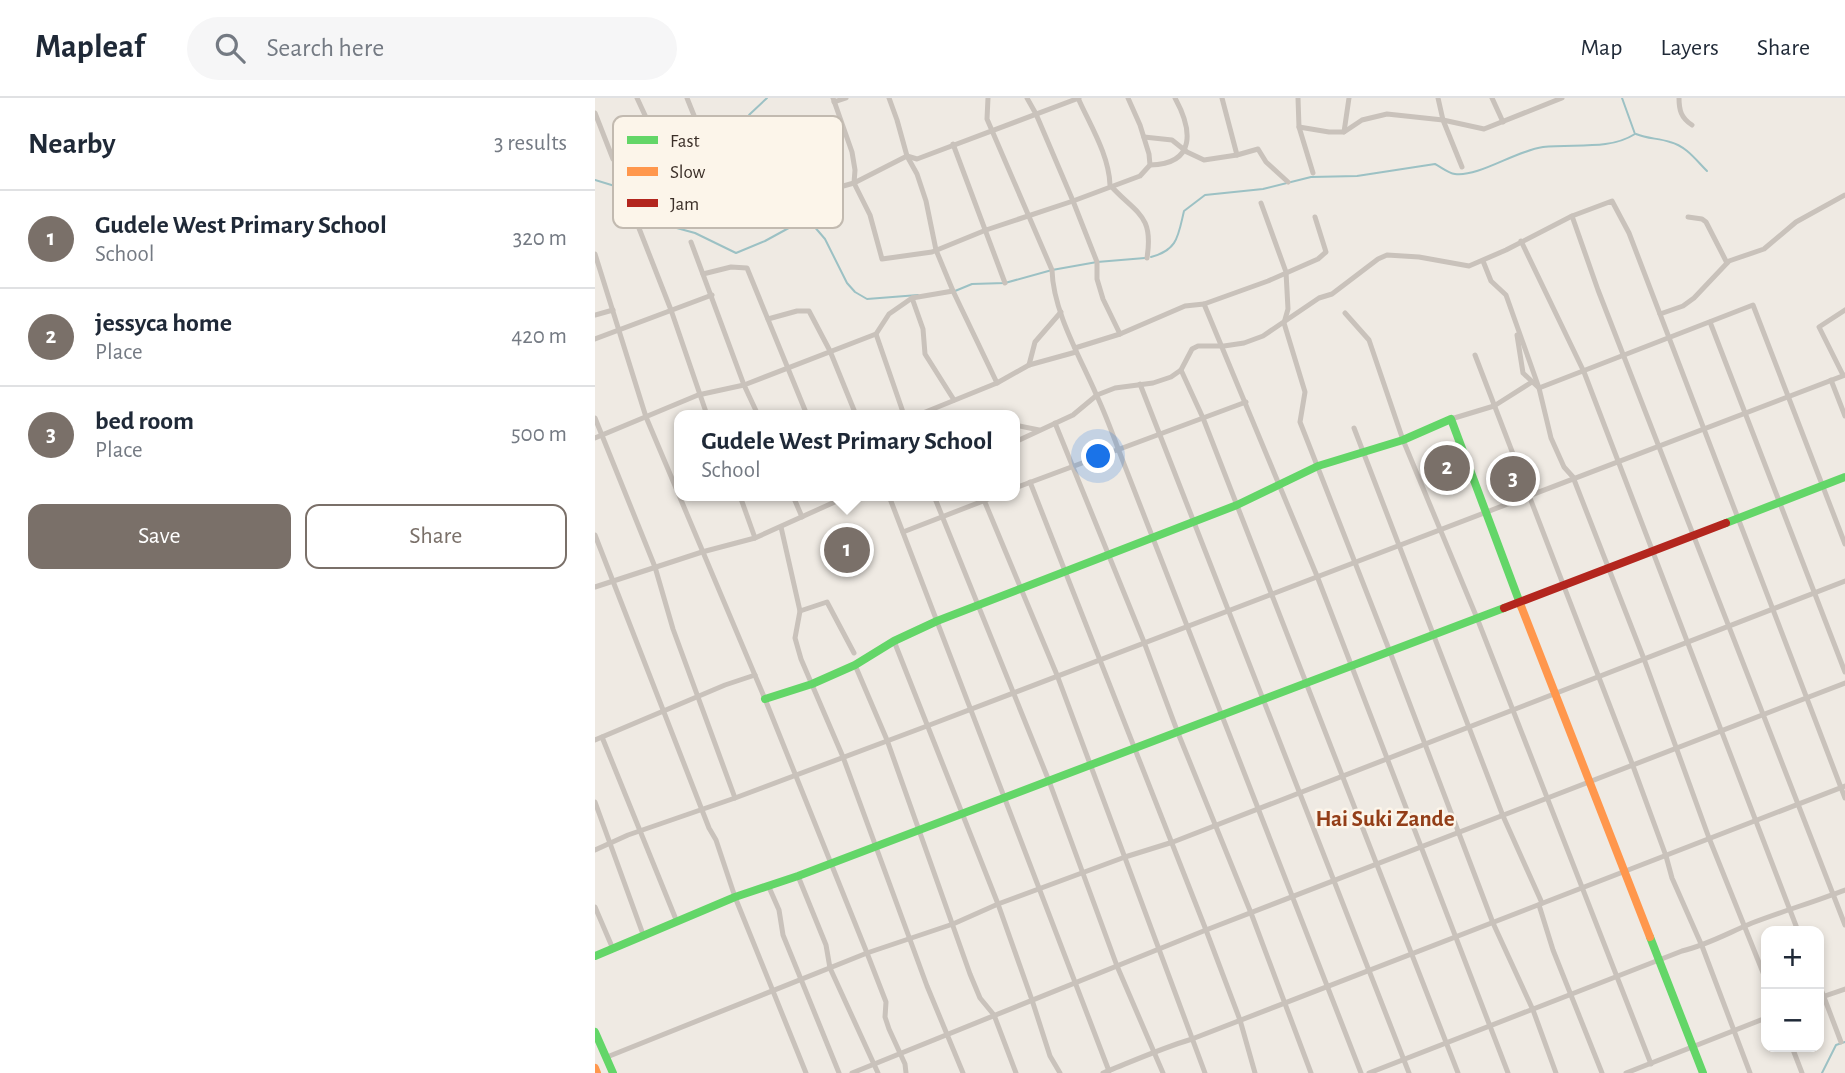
<!DOCTYPE html>
<meta charset="utf-8">
<style>
:root{--surface:#fff;--page:#f6f6f7;--text:#1f2937;--muted:#747a83;--line:#e0e1e3;--accent:#7a7069}
body{margin:0;font-family:"Alegreya Sans",sans-serif;background:var(--page);color:var(--text)}
.controls{position:absolute;right:21px;bottom:21px;display:grid;overflow:hidden;border-radius:14px;box-shadow:0 4px 10px #0003}
.controls button{width:63px;height:63px;display:grid;place-items:center;padding:0;border:0;border-bottom:2px solid var(--line);background:var(--surface);color:var(--text);font:35px sans-serif}
.you{position:absolute;left:504px;top:359px;width:24px;height:24px;margin:-18px;border:5px solid #fff;border-radius:50%;background:#1a73e8;box-shadow:0 0 0 10px #1a73e833}
.badge{display:grid;place-items:center;width:46px;height:46px;border-radius:50%;background:var(--accent);color:#fff;font-size:23px;font-weight:700}
.pin{position:absolute;translate:-50% -50%;border:4px solid #fff;box-shadow:0 2px 7px #0006}
.popup{position:absolute;left:79px;top:312px;width:346px;height:91px;box-sizing:border-box;display:grid;place-content:center;border-radius:14px;background:var(--surface);filter:drop-shadow(0 2px 5px #0005);font-size:23px;white-space:nowrap;color:var(--muted)}
.popup b{font-size:26px;color:var(--text)}
.popup::after{content:'';position:absolute;left:50%;top:100%;margin-left:-14px;border:14px solid transparent;border-top-color:var(--surface)}
.list{margin:0;padding:0;list-style:none}
h2{display:flex;justify-content:space-between;align-items:center;height:91px;margin:0;padding:0 28px;font-size:30px}
h2 small{font-size:23px;font-weight:400;color:var(--muted)}
.list li{display:grid;grid-template-columns:46px 1fr auto;gap:21px;align-items:center;box-sizing:border-box;height:98px;padding:0 28px;border-top:2px solid var(--line)}
.list b{display:block;font-size:26px;white-space:nowrap}
.list p{margin:0;font-size:23px;white-space:nowrap;color:var(--muted)}
.list em{font-size:23px;font-style:normal;color:var(--muted)}
.actions{display:flex;gap:14px;padding:21px 28px}
.actions a{flex:1;padding:16px 0;border:2px solid var(--accent);border-radius:14px;text-align:center;font-size:24px;color:var(--accent)}
.actions .main{background:var(--accent);color:#fff}
.icon{flex:none;width:38px;height:38px;fill:none;stroke:currentColor;stroke-width:2;stroke-linecap:round;stroke-linejoin:round}
.map{position:relative;flex:none;width:1250px;height:975px;overflow:hidden}
header{display:flex;align-items:center;gap:42px;box-sizing:border-box;height:98px;padding:0 35px;background:var(--surface);border-bottom:2px solid var(--line)}
header strong{font-size:33px}
nav{display:flex;gap:38px;margin-inline-start:auto;font-size:24px}
.search{width:490px;height:63px;background:var(--page);display:flex;align-items:center;gap:18px;box-sizing:border-box;padding:0 24px;border-radius:38px;color:var(--muted);font-size:26px}
main{display:flex}
aside{flex:1;background:var(--surface)}
.map>svg:first-child{display:block}
.lines{fill:none;stroke-linecap:round;stroke-linejoin:round}
.stream{stroke:#9cc1c4;stroke-width:2}
.street{stroke:#c9c2bb;stroke-width:5}
.fast{stroke:#63d668;stroke-width:8}
.slow{stroke:#ff974d;stroke-width:8}
.jam{stroke:#b3261e;stroke-width:8}
.labels{text-anchor:middle;dominant-baseline:central;stroke-width:5;stroke-linejoin:round;paint-order:stroke}
.neighbourhood-label{font-size:23px;font-weight:bold;fill:#933e18;stroke:#fcf5ea}
.key{fill:#fcf5ea;stroke:#c2bab0;stroke-width:2}
.key-label{font-size:19px;fill:#3b2f28}
</style>
<header>
<strong>Mapleaf</strong>
<div class="search"><svg class="icon" aria-label="search" viewBox="0 0 24 24"><circle cx="10" cy="10" r="6"/><path d="M15 15l6 6"/></svg>Search here</div>
<nav><a>Map</a><a>Layers</a><a>Share</a></nav>
</header>
<main>
<aside>
<h2>Nearby<small>3 results</small></h2>
<ul class="list">
<li><span class="badge">1</span><div><b>Gudele West Primary School</b><p>School</p></div><em>320 m</em></li>
<li><span class="badge">2</span><div><b>jessyca home</b><p>Place</p></div><em>420 m</em></li>
<li><span class="badge">3</span><div><b>bed room</b><p>Place</p></div><em>500 m</em></li>
</ul>
<div class="actions"><a class="main">Save</a><a>Share</a></div>
</aside>
<div class="map">
<svg width="1250" height="975" viewBox="0 0 1250 975">
<rect width="100%" height="100%" fill="#efeae3"/>
<g class="lines">
<g class="stream">
<path d="M 1041,36 C 1053,41 1063,40 1075,44 C 1091,48 1101,62 1112,73"/>
<polyline points="0,82 23,89 50,113 78,129 100,135 141,155 170,143 212,120 230,141 252,185 260,194 272,201 323,197"/>
<polyline points="81,128 114,113 134,42 155,16 172,0"/>
<path d="M 556,159 C 583,152 583,138 589,113 L 610,97 L 668,91 L 716,79 L 762,78 L 840,66 C 846,69 853,75 860,76 C 884,79 920,53 948,49 C 978,45 1013,53 1040,36 L 1027,0"/>
<polyline points="360,193 377,186 410,185 457,172 502,164 550,160"/>
<polyline points="1227,975 1241,947 1250,944"/>
</g>
<g class="street">
<polyline points="42,0 55,28 59,58"/>
<polyline points="92,0 102,25 122,40"/>
<polyline points="238,0 257,54 260,72 259,85 275,117 287,161 337,154 391,132 478,103 545,78 555,67 554,56 545,27 533,0"/>
<polyline points="294,0 302,22 312,58 322,76 331,103 341,152 358,193 402,285"/>
<path d="M 393,0 L 392,21 L 457,172 C 458,213 485,259 501,296 C 510,315 517,334 524,353 L 766,975"/>
<polyline points="432,0 441,16 478,103 502,164 502,181 508,201 525,236"/>
<path d="M 483,0 C 495,27 514,57 515,87 C 541,116 559,116 552,160"/>
<polyline points="627,0 642,57"/>
<polyline points="703,0 704,29 718,75"/>
<polyline points="843,0 848,22 867,69"/>
<polyline points="897,0 908,24"/>
<path d="M 1084,0 C 1084,12 1086,20 1097,27"/>
<polyline points="239,4 251,0"/>
<polyline points="0,15 18,61"/>
<polyline points="704,29 734,34 749,34 767,22 792,16 848,22 889,31 967,0"/>
<polyline points="749,34 754,0"/>
<polyline points="549,39 577,42 592,54 609,62 642,57 663,51 671,64 693,84"/>
<polyline points="358,46 410,185"/>
<path d="M 555,67 C 602,66 597,31 580,0"/>
<polyline points="223,95 259,85 312,58 322,61 484,0"/>
<polyline points="666,105 691,174 693,211 689,225 710,294 705,324 795,554 898,825 938,912 961,975"/>
<polyline points="977,118 1003,192 1250,827"/>
<polyline points="1093,119 1107,121 1111,124 1132,165"/>
<polyline points="40,120 76,212 112,317"/>
<polyline points="926,143 989,274 1203,833"/>
<polyline points="96,144 149,287 163,317"/>
<polyline points="0,156 51,319 170,601 272,855 291,904 290,919 294,931 310,966 311,975"/>
<polyline points="888,163 896,183 911,197 944,290 956,340 969,369 978,379 1049,561 1114,740 1171,882"/>
<polyline points="108,176 136,169 152,170 212,317"/>
<polyline points="317,200 328,231 330,256 359,302"/>
<polyline points="609,206 722,478 913,975"/>
<polyline points="750,215 774,242 808,342 882,520 1056,966"/>
<polyline points="1065,216 1088,208 1099,200 1134,163 1169,151 1201,124 1250,97"/>
<polyline points="0,217 18,212"/>
<polyline points="173,221 202,213 214,213 235,253 261,317"/>
<polyline points="1115,224 1250,574"/>
<polyline points="281,236 309,317"/>
<polyline points="922,237 928,275 944,290 1158,207 1250,446"/>
<polyline points="0,241 117,197"/>
<polyline points="480,250 525,236 590,208 609,206 673,183 723,161 731,154 720,119"/>
<polyline points="880,257 1038,668 1071,758 1077,780 1107,848 1155,975"/>
<polyline points="434,267 440,244 466,214"/>
<polyline points="586,272 608,320 863,975"/>
<polyline points="1248,277 1224,229 1250,212"/>
<polyline points="1236,282 1250,318"/>
<polyline points="545,286 814,975"/>
<polyline points="323,317 402,285 434,267 481,254"/>
<polyline points="0,320 60,469 78,531 140,700"/>
<polyline points="856,321 899,308 937,284"/>
<polyline points="460,325 549,544 583,635 656,815 716,975"/>
<polyline points="420,327 444,332"/>
<polyline points="759,330 908,718 947,805"/>
<polyline points="0,340 103,297 149,287 281,236 294,216 317,200 358,193"/>
<polyline points="420,344 478,317 502,297 520,290 558,285 576,279 586,272 597,251 603,248 629,248 649,245 668,238 724,200 737,196 783,161 792,157 824,159 874,168 911,152 977,118 1017,103 1034,135 1250,700"/>
<polyline points="435,384 611,832 645,922 660,975"/>
<polyline points="420,390 651,304"/>
<polyline points="145,398 160,440"/>
<polyline points="198,398 207,419"/>
<polyline points="294,398 514,973"/>
<polyline points="339,398 454,683 522,868 568,975"/>
<polyline points="389,402 462,577 610,975"/>
<polyline points="186,429 205,513 200,540 206,561 248,659 332,888 368,975"/>
<polyline points="308,434 401,398"/>
<polyline points="0,437 114,730 121,742 140,799 211,975"/>
<polyline points="0,489 107,454 160,440 253,398"/>
<polyline points="205,513 232,504 259,555"/>
<polyline points="299,543 403,806 437,902 455,958 465,975"/>
<polyline points="260,567 292,642 375,876 385,900 399,917 421,975"/>
<polyline points="7,639 82,824"/>
<polyline points="0,642 130,587 160,577"/>
<polyline points="0,704 49,839"/>
<polyline points="0,752 33,737 140,700 332,628 1250,277"/>
<polyline points="203,778 231,847 235,870 283,975"/>
<polyline points="173,787 184,812 188,837 244,975"/>
<polyline points="944,807 958,852 1007,975"/>
<polyline points="0,809 18,851"/>
<polyline points="1224,886 1246,944"/>
<polyline points="1224,900 1250,891"/>
<polyline points="1197,949 1207,975"/>
<polyline points="12,959 272,855 358,826 403,806 530,759 578,744 1250,483"/>
<polyline points="257,975 611,832 1250,585"/>
<path d="M 508,975 C 538,963 567,950 597,941 L 1250,688"/>
<path d="M 774,975 L 1087,853 C 1112,847 1133,835 1157,825 C 1188,813 1219,804 1250,792"/>
<polyline points="1031,975 1171,920"/>
</g>
<g class="fast">
<polyline points="1131,425 1250,379"/>
<polyline points="170,601 217,586 260,567 299,543 342,523 642,407 723,368 808,342 856,321 926,508"/>
<polyline points="1055,839 1108,975"/>
<polyline points="0,858 140,799 203,778 909,510"/>
<polyline points="0,934 18,975"/>
</g>
<g class="slow">
<polyline points="926,508 1055,839"/>
<polyline points="0,970 2,975"/>
</g>
<polyline class="jam" points="909,510 1131,425"/>
</g>
<g class="labels">
<g class="neighbourhood-label">
<text x="790" y="721">Hai Suki Zande</text>
</g>
</g>
<rect x="18" y="18" width="230" height="112" rx="10" class="key"/>
<rect x="32" y="38" width="31" height="8" fill="#63d668"/>
<rect x="32" y="69" width="31" height="9" fill="#ff974d"/>
<rect x="32" y="101" width="31" height="8" fill="#b3261e"/>
<g class="key-label">
<text x="75" y="49">Fast</text>
<text x="75" y="80">Slow</text>
<text x="75" y="112">Jam</text>
</g>
</svg>
<div class="controls">
<button>+</button>
<button>−</button>
</div>
<div class="you"></div>
<div class="pin badge" style="left:252px;top:452px">1</div>
<div class="popup"><b>Gudele West Primary School</b>School</div>
<div class="pin badge" style="left:852px;top:370px">2</div>
<div class="pin badge" style="left:918px;top:381px">3</div>
</div>
</main>
